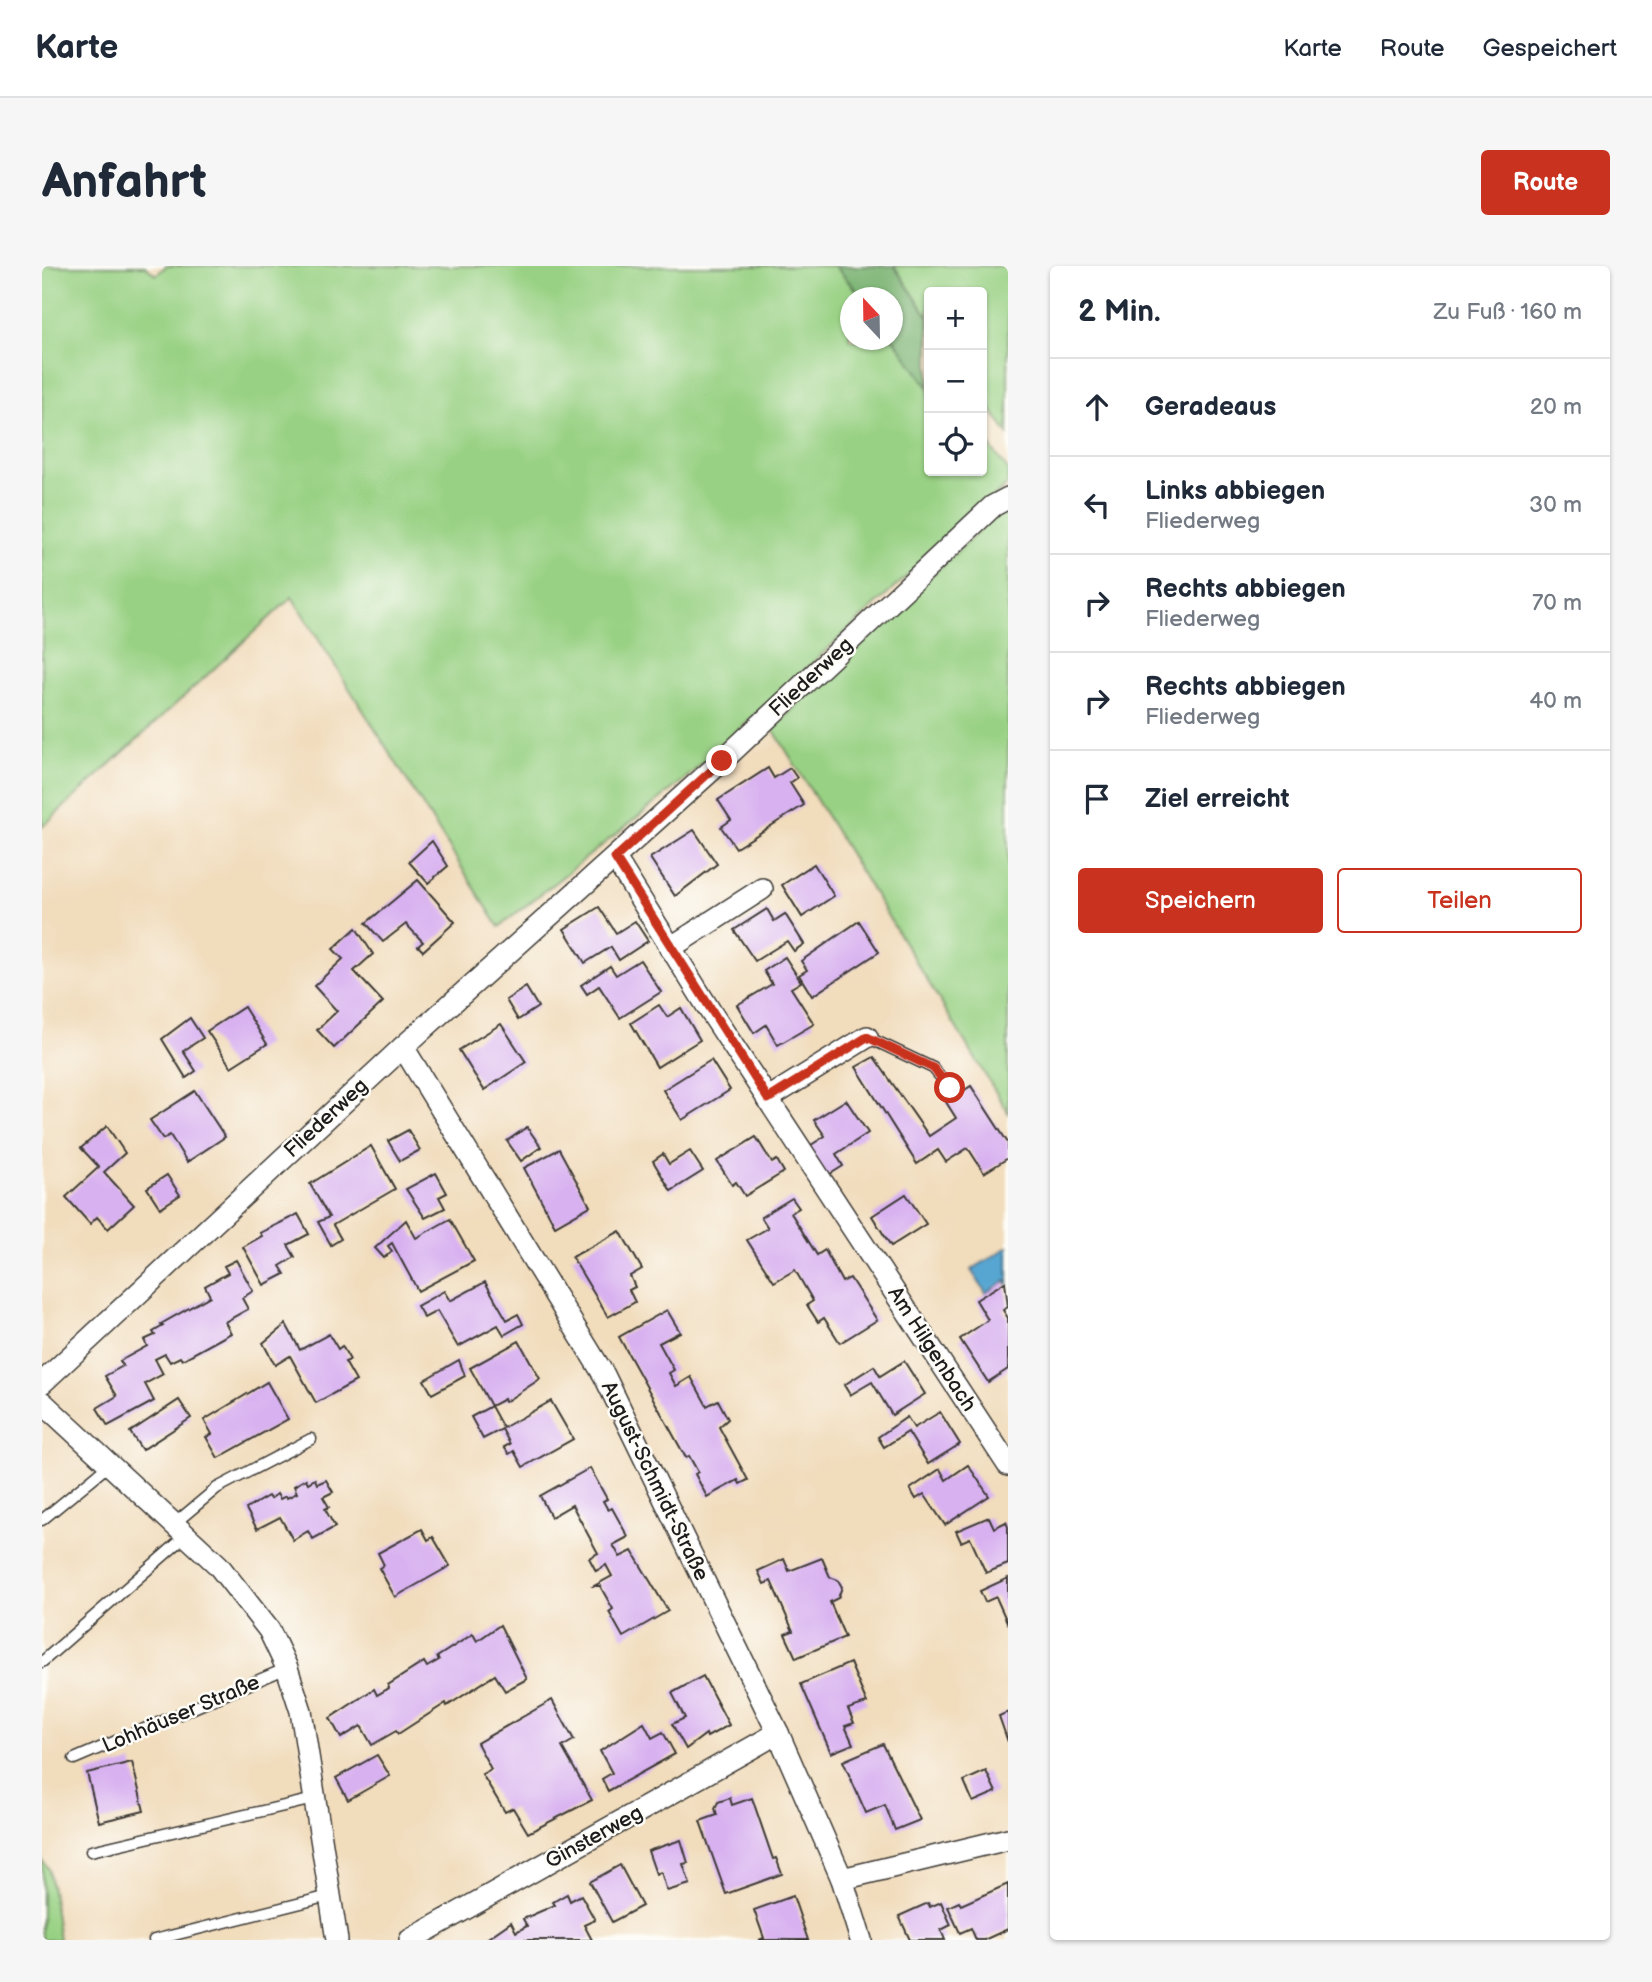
<!DOCTYPE html>
<html lang="de">
<meta charset="utf-8">
<style>
:root{--surface:#fff;--page:#f6f6f7;--text:#1f2937;--muted:#747a83;--line:#e0e1e3;--accent:#c8321e}
body{margin:0;font-family:"Balsamiq Sans",sans-serif;background:var(--page);color:var(--text)}
.controls{position:absolute;right:21px;top:21px;display:grid;overflow:hidden;border-radius:7px;box-shadow:0 2px 5px #0004}
.controls button{width:63px;height:63px;display:grid;place-items:center;padding:0;border:0;border-bottom:2px solid var(--line);background:var(--surface);color:var(--text);font:35px sans-serif}
.compass{position:absolute;left:798px;top:21px;width:63px;height:63px;border-radius:50%;background:var(--surface);box-shadow:0 2px 5px #0004;rotate:338deg}
.stop{position:absolute;width:21px;height:21px;margin:-16px;border:5px solid #c8321e;border-radius:50%;background:#fff}
.stop.end{background:#c8321e;border-color:#fff;box-shadow:0 2px 7px #0008}
.list{margin:0;padding:0;list-style:none}
h2{display:flex;justify-content:space-between;align-items:center;height:91px;margin:0;padding:0 28px;font-size:30px}
h2 small{font-size:23px;font-weight:400;color:var(--muted)}
.list li{display:grid;grid-template-columns:46px 1fr auto;gap:21px;align-items:center;box-sizing:border-box;height:98px;padding:0 28px;border-top:2px solid var(--line)}
.list b{display:block;font-size:26px;white-space:nowrap}
.list p{margin:0;font-size:23px;white-space:nowrap;color:var(--muted)}
.list em{font-size:23px;font-style:normal;color:var(--muted)}
.actions{display:flex;gap:14px;padding:21px 28px}
.actions a{flex:1;padding:16px 0;border:2px solid var(--accent);border-radius:7px;text-align:center;font-size:24px;color:var(--accent)}
.actions .main{background:var(--accent);color:#fff}
.icon{flex:none;width:38px;height:38px;fill:none;stroke:currentColor;stroke-width:2;stroke-linecap:round;stroke-linejoin:round}
.map{position:relative;flex:none;width:966px;height:1674px;overflow:hidden;border-radius:7px}
header{display:flex;align-items:center;gap:42px;box-sizing:border-box;height:98px;padding:0 35px;background:var(--surface);border-bottom:2px solid var(--line)}
header strong{font-size:33px}
nav{display:flex;gap:38px;margin-inline-start:auto;font-size:24px}
.intro{display:flex;align-items:center;justify-content:space-between;box-sizing:border-box;height:168px;padding:0 42px}
h1{margin:0;font-size:49px}
.button{padding:18px 32px;border-radius:7px;background:var(--accent);color:#fff;font-size:24px;font-weight:700}
main{display:flex;gap:42px;padding:0 42px}
aside{flex:1;background:var(--surface);border-radius:7px;box-shadow:0 2px 5px #0004}
.map>svg:first-child{display:block}
.green{fill:#99d184;stroke:#5a7650;stroke-width:2}
.forest{fill:#7ab372;stroke:#4b6847;stroke-width:2}
.water{fill:#56a6d1;stroke:#396176;stroke-width:2}
.building{fill:#d8b1f0}
.lines{fill:none;stroke-linecap:round;stroke-linejoin:round}
.lane-casing{stroke:#3c3934;stroke-width:13}
.street-casing{stroke:#3c3934;stroke-width:24}
.lane{stroke:#fff;stroke-width:10}
.street{stroke:#fff;stroke-width:21}
.route{stroke:#c8321e;stroke-width:9}
.labels{text-anchor:middle;dominant-baseline:central;stroke-width:5;stroke-linejoin:round;paint-order:stroke}
.street-label{font-size:21px;fill:#1c1c1c;stroke:#fdfcf7}
</style>
<header>
<strong>Karte</strong>
<nav><a>Karte</a><a>Route</a><a>Gespeichert</a></nav>
</header>
<div class="intro"><h1>Anfahrt</h1><a class="button">Route</a></div>
<main>
<div class="map">
<svg width="966" height="1674" viewBox="0 0 966 1674">
<rect width="100%" height="100%" fill="#fdfcf7"/>
<filter id="ink" filterUnits="userSpaceOnUse"><feTurbulence type="fractalNoise" baseFrequency=".0143" numOctaves="2"/><feDisplacementMap in="SourceGraphic" scale="14" xChannelSelector="R" yChannelSelector="G"/><feConvolveMatrix kernelMatrix="1 2 1 2 8 2 1 2 1" color-interpolation-filters="sRGB"/></filter>
<filter id="wash" filterUnits="userSpaceOnUse"><feTurbulence type="fractalNoise" baseFrequency=".00686" numOctaves="4" result="noise"/><feDisplacementMap in="SourceGraphic" scale="28" xChannelSelector="R" yChannelSelector="G"/><feGaussianBlur stdDeviation="1.57" result="paint"/><feColorMatrix in="noise" values="0 0 0 0 0 0 0 0 0 0 0 0 0 0 0 0 0 1.4 0 .05"/><feComposite in="paint" operator="in"/></filter>
<g filter="url(#wash)">
<rect width="100%" height="100%" fill="#f1dcbc"/>
<g class="green">
<polygon points="0,0 103,0 114,9 124,0 793,0 820,31 808,32 808,74 851,72 887,122 887,205 940,205 940,170 966,204 966,218 642,514 457,661 250,331 0,561"/>
<polygon points="852,0 966,0 966,168 940,130 940,26 887,26 887,52"/>
<polygon points="966,245 966,846 731,463 825,370 954,249"/>
<polygon points="0,1594 7,1603 17,1674 0,1674"/>
</g>
<polygon class="forest" points="793,0 852,0 887,52 887,122 851,72 850,32 820,31"/>
<polygon class="water" points="966,981 966,1019 963,1015 944,1027 929,1004"/>
<g id="blocks">
<g class="building">
<polygon points="726,502 732,512 748,502 755,512 748,517 762,539 694,582 679,561 689,554 676,534"/>
<polygon points="652,564 675,598 633,630 608,592"/>
<polygon points="390,575 406,600 386,617 367,596"/>
<polygon points="772,598 792,630 760,651 740,619"/>
<polygon points="376,614 413,656 381,685 376,680 381,676 364,658 341,676 324,657"/>
<polygon points="557,641 574,667 593,655 606,675 577,694 569,681 543,697 522,663"/>
<polygon points="725,643 732,655 743,648 762,678 752,685 745,675 713,695 692,664"/>
<polygon points="817,655 837,686 770,730 757,709 765,704 759,695"/>
<polygon points="314,662 331,688 312,705 341,736 292,782 275,764 295,745 272,720 301,693 291,683"/>
<polygon points="743,691 759,716 749,722 772,758 736,779 724,759 712,767 695,739 730,718 722,705"/>
<polygon points="598,694 619,726 578,752 557,720 545,728 539,719 568,700 574,709"/>
<polygon points="484,721 496,741 476,754 464,734"/>
<polygon points="617,739 625,751 639,742 658,774 615,801 589,757"/>
<polygon points="202,741 225,778 189,801 165,765"/>
<polygon points="148,752 161,772 141,785 154,805 144,812 120,773"/>
<polygon points="459,758 484,796 442,824 417,784"/>
<polygon points="832,791 887,870 914,852 904,836 929,820 966,877 966,892 942,907 926,882 904,896 896,884 875,898 814,801"/>
<polygon points="669,794 688,824 640,854 621,824"/>
<polygon points="153,825 183,871 145,896 128,869 121,873 108,854"/>
<polygon points="804,834 826,867 794,888 801,900 782,912 763,883 783,870 772,854"/>
<polygon points="65,860 83,887 62,906 92,939 66,963 55,951 48,958 24,931 57,901 39,882"/>
<polygon points="485,861 499,881 479,895 465,875"/>
<polygon points="366,864 378,884 358,895 346,875"/>
<polygon points="714,871 730,897 735,894 742,906 703,930 694,916 690,919 675,895"/>
<polygon points="329,880 353,923 291,959 299,973 289,979 276,956 287,951 268,918"/>
<polygon points="517,883 548,940 513,960 482,902"/>
<polygon points="648,885 661,905 629,925 611,895 621,888 627,898"/>
<polygon points="394,907 405,927 397,931 403,942 383,952 364,923"/>
<polygon points="125,909 138,929 118,942 105,922"/>
<polygon points="864,928 884,958 849,980 830,950"/>
<polygon points="750,932 757,942 749,947 775,989 783,984 800,1016 808,1012 835,1054 798,1077 782,1052 776,1056 765,1039 771,1035 753,1004 732,1016 705,974 726,962 719,951"/>
<polygon points="256,948 267,968 246,979 253,991 238,1000 243,1008 222,1019 201,981 220,970 218,967"/>
<polygon points="408,953 432,995 376,1025 350,977 346,980 350,985 342,992 333,982 364,954 374,972"/>
<polygon points="578,965 600,1003 588,1010 593,1021 587,1024 593,1036 566,1051 530,991"/>
<polygon points="194,994 211,1025 200,1032 206,1043 183,1056 189,1067 140,1094 138,1091 128,1096 123,1088 113,1093 121,1108 103,1118 112,1135 66,1160 55,1142 75,1130 63,1110 81,1100 78,1095 105,1080 102,1074 113,1069 111,1066 121,1060 119,1058 168,1030 163,1020 186,1007 182,1000"/>
<polygon points="443,1016 465,1054 476,1048 481,1058 462,1069 456,1059 416,1081 395,1045 382,1052 375,1040 402,1025 408,1035"/>
<polygon points="963,1016 966,1041 961,1044 966,1052 966,1103 946,1116 918,1073 946,1054 934,1034"/>
<polygon points="625,1044 638,1066 617,1077 632,1104 627,1107 634,1120 649,1111 665,1140 676,1134 686,1153 677,1161 706,1214 698,1218 696,1214 665,1231 653,1208 656,1206 647,1190 644,1192 577,1071"/>
<polygon points="244,1058 258,1084 287,1068 296,1083 300,1080 308,1094 303,1096 314,1115 274,1137 248,1090 233,1099 221,1077"/>
<polygon points="477,1075 498,1113 463,1136 462,1133 449,1140 428,1102"/>
<polygon points="417,1094 423,1110 390,1128 382,1114"/>
<polygon points="862,1095 883,1128 850,1149 830,1116 808,1129 802,1119 832,1100 838,1110"/>
<polygon points="225,1116 246,1153 176,1192 164,1171 170,1168 162,1154"/>
<polygon points="137,1134 149,1152 100,1184 88,1166"/>
<polygon points="509,1135 531,1173 481,1201 472,1185 467,1188 462,1181 468,1178 460,1163 441,1173 429,1151 449,1140 461,1162"/>
<polygon points="898,1146 918,1178 886,1198 866,1166 842,1181 836,1171 865,1151 872,1162"/>
<polygon points="926,1199 947,1230 903,1259 882,1228 874,1233 868,1223 898,1203 904,1214"/>
<polygon points="548,1202 565,1233 561,1235 566,1244 570,1242 586,1271 571,1279 578,1291 590,1285 626,1345 581,1371 567,1346 571,1343 558,1320 552,1320 570,1310 564,1299 554,1305 547,1292 556,1287 530,1239 509,1251 498,1230"/>
<polygon points="264,1213 266,1217 273,1213 275,1218 284,1214 291,1226 281,1231 287,1241 283,1243 293,1261 271,1273 266,1265 251,1274 238,1251 215,1263 204,1243 226,1230 228,1233 235,1228 238,1233 244,1230 245,1232 255,1227 252,1220"/>
<polygon points="947,1251 952,1262 964,1256 966,1261 966,1298 944,1307 928,1272 919,1276 914,1265"/>
<polygon points="380,1263 386,1274 391,1271 408,1300 353,1331 337,1302 342,1299 336,1287"/>
<polygon points="780,1292 788,1311 796,1314 800,1321 796,1332 788,1336 803,1371 754,1392 743,1368 751,1365 729,1315 722,1318 716,1305 742,1293 747,1305"/>
<polygon points="966,1312 966,1358 954,1331 943,1336 938,1325"/>
<polygon points="458,1359 485,1413 463,1425 453,1409 405,1440 404,1437 356,1468 354,1465 330,1479 319,1460 299,1472 288,1452 332,1423 335,1429 347,1422 346,1419 382,1396 385,1401 397,1394 395,1391 431,1368 435,1375"/>
<polygon points="808,1397 825,1437 806,1443 812,1457 803,1460 811,1478 789,1487 759,1418"/>
<polygon points="661,1410 687,1459 665,1471 664,1468 644,1483 630,1458 643,1452 630,1427"/>
<polygon points="510,1434 532,1474 520,1481 550,1534 486,1567 471,1542 463,1546 440,1508 449,1503 435,1477"/>
<polygon points="966,1446 966,1476 957,1450"/>
<polygon points="602,1457 610,1472 621,1466 633,1488 566,1525 560,1513 570,1507 558,1485"/>
<polygon points="841,1478 878,1554 853,1564 843,1539 824,1547 801,1495"/>
<polygon points="335,1489 348,1510 306,1534 294,1512"/>
<polygon points="90,1496 102,1545 57,1556 45,1507"/>
<polygon points="944,1505 954,1526 931,1536 922,1515"/>
<polygon points="688,1532 690,1539 710,1532 731,1593 734,1592 740,1608 684,1628 658,1555 675,1549 673,1542 676,1536"/>
<polygon points="639,1574 646,1597 641,1598 648,1618 625,1625 619,1606 614,1608 606,1585"/>
<polygon points="578,1599 600,1640 570,1656 548,1616"/>
<polygon points="966,1618 966,1663 942,1674 934,1674 929,1662 918,1667 906,1641 917,1636 919,1639"/>
<polygon points="525,1628 528,1635 539,1629 553,1654 542,1659 550,1674 443,1674 469,1656 474,1666 485,1660 481,1653 513,1639 511,1636"/>
<polygon points="751,1630 766,1674 717,1674 722,1672 712,1644"/>
<polygon points="899,1636 909,1659 899,1664 903,1674 868,1674 857,1650 886,1637 888,1641"/>
</g>
</g>
</g>
<g filter="url(#ink)">
<use href="#blocks" fill-opacity="0" stroke="#3c3934" stroke-width="2"/>
<g class="lines">
<g class="lane-casing">
<g id="lane">
<polyline points="825,771 891,802 908,822"/>
<polyline points="0,1254 67,1199"/>
<polyline points="132,1258 175,1222 269,1173"/>
<polyline points="0,1396 145,1269"/>
<polyline points="32,1493 245,1402"/>
<polyline points="49,1585 272,1533"/>
<polyline points="112,1674 287,1630"/>
</g>
</g>
<g class="street-casing">
<g id="street">
<polyline points="573,592 670,748 966,1199"/>
<polyline points="628,682 720,623"/>
<polyline points="361,781 562,1109 736,1467 800,1613 819,1674"/>
<polyline points="725,833 825,771"/>
<polyline points="0,1117 361,781 680,495 951,240 966,232"/>
<polyline points="0,1136 176,1299 227,1364 245,1402 259,1445 295,1674"/>
<polyline points="800,1613 966,1573"/>
<polyline points="368,1674 736,1467"/>
</g>
</g>
<use href="#lane" class="lane"/>
<use href="#street" class="street"/>
</g>
</g>
<g class="lines" filter="url(#ink)">
<polyline class="route" points="680,495 573,592 726,833 825,771 891,802 908,822"/>
</g>
<g class="labels">
<g class="street-label">
<text transform="translate(769 411) rotate(-43)">Fliederweg</text>
<text transform="translate(284 852) rotate(-43)">Fliederweg</text>
<text transform="translate(890 1083) rotate(57)">Am Hilgenbach</text>
<text transform="translate(613 1215) rotate(64)">August-Schmidt-Straße</text>
<text transform="translate(139 1448) rotate(-23)">Lohhäuser Straße</text>
<text transform="translate(552 1571) rotate(-29)">Ginsterweg</text>
</g>
</g>
</svg>
<div class="controls">
<button>+</button>
<button>−</button>
<button><svg class="icon" aria-label="locate" viewBox="0 0 24 24"><circle cx="12" cy="12" r="6"/><path d="M12 2v4M12 18v4M2 12h4M18 12h4"/></svg></button>
</div>
<svg class="compass" viewBox="-18 -18 36 36"><path d="M0-13l5 13h-10z" fill="#e53935"/><path d="M0 13l5-13h-10z" fill="#747a83"/></svg>
<div class="stop" style="left:908px;top:822px"></div>
<div class="stop end" style="left:680px;top:495px"></div>
</div>
<aside>
<h2>2 Min.<small>Zu Fuß · 160 m</small></h2>
<ul class="list">
<li><svg class="icon" aria-label="ahead" viewBox="0 0 24 24"><path d="M12 20V5M6 11l6-6 6 6"/></svg><div><b>Geradeaus</b></div><em>20 m</em></li>
<li><svg class="icon" aria-label="left" viewBox="0 0 24 24"><path d="M17 20v-9H6M10 6l-5 5 5 5"/></svg><div><b>Links abbiegen</b><p>Fliederweg</p></div><em>30 m</em></li>
<li><svg class="icon" aria-label="right" viewBox="0 0 24 24"><path d="M7 20v-9h11M14 6l5 5-5 5"/></svg><div><b>Rechts abbiegen</b><p>Fliederweg</p></div><em>70 m</em></li>
<li><svg class="icon" aria-label="right" viewBox="0 0 24 24"><path d="M7 20v-9h11M14 6l5 5-5 5"/></svg><div><b>Rechts abbiegen</b><p>Fliederweg</p></div><em>40 m</em></li>
<li><svg class="icon" aria-label="arrive" viewBox="0 0 24 24"><path d="M6 21V4h12l-3 4 3 4H6"/></svg><div><b>Ziel erreicht</b></div></li>
</ul>
<div class="actions"><a class="main">Speichern</a><a>Teilen</a></div>
</aside>
</main>
